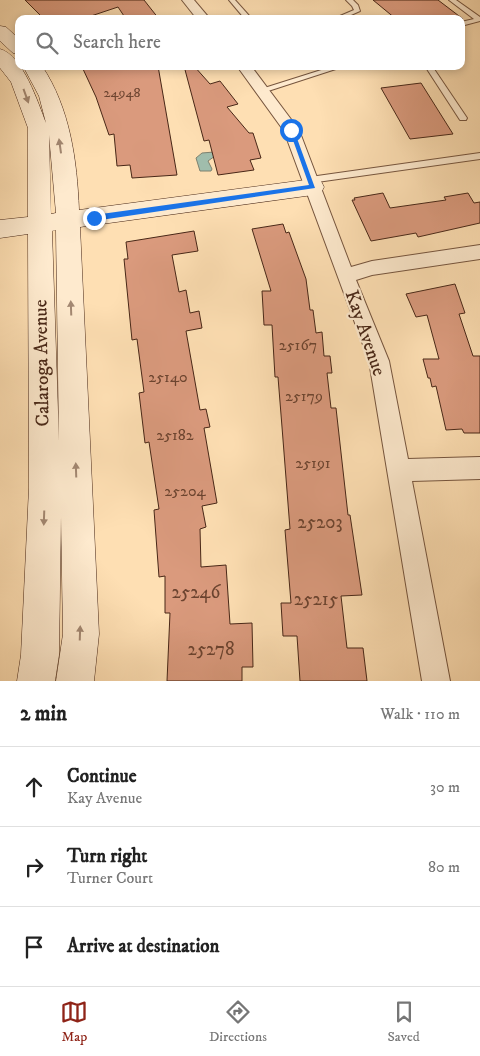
<!DOCTYPE html>
<meta charset="utf-8">
<style>
:root{--surface:#fff;--page:#f6f6f6;--text:#222;--muted:#767676;--line:#e0e0e0;--accent:#8f2418}
body{margin:0;font-family:"IM FELL DW Pica",serif;background:var(--page);color:var(--text)}
.stop{position:absolute;width:15px;height:15px;margin:-11px;border:4px solid #1a73e8;border-radius:50%;background:#fff}
.stop.end{background:#1a73e8;border-color:#fff;box-shadow:0 1px 5px #0008}
.list{margin:0;padding:0;list-style:none}
h2{display:flex;justify-content:space-between;align-items:center;height:65px;margin:0;padding:0 20px;font-size:21px}
h2 small{font-size:16px;font-weight:400;color:var(--muted)}
.list li{display:grid;grid-template-columns:32px 1fr auto;gap:15px;align-items:center;box-sizing:border-box;height:80px;padding:0 20px;border-top:1px solid var(--line)}
.list b{display:block;font-size:19px;white-space:nowrap}
.list p{margin:0;font-size:16px;white-space:nowrap;color:var(--muted)}
.list em{font-size:16px;font-style:normal;color:var(--muted)}
.icon{flex:none;width:28px;height:28px;fill:none;stroke:currentColor;stroke-width:2;stroke-linecap:round;stroke-linejoin:round}
.map{position:relative;flex:none;width:480px;height:681px;overflow:hidden}
.search{position:absolute;background:var(--surface);box-shadow:0 2px 8px #0003;left:15px;right:15px;top:15px;height:55px;display:flex;align-items:center;gap:12px;box-sizing:border-box;padding:0 18px;border-radius:10px;color:var(--muted);font-size:19px}
.sheet{height:305px;background:var(--surface)}
nav{display:flex;justify-content:space-around;align-items:center;box-sizing:border-box;height:70px;border-top:1px solid var(--line);background:var(--surface);font-size:14px;color:var(--muted)}
nav a{display:grid;justify-items:center;gap:2px}
nav .on{color:var(--accent)}
.map>svg:first-child{display:block}
.water{fill:#a0bdac;stroke:#7d8170}
.building{fill:#da9a7d;stroke:#482717}
.lines{fill:none;stroke-linecap:round;stroke-linejoin:round}
.lane-casing{stroke:#76553e;stroke-width:2}
.street-casing{stroke:#76553e;stroke-width:2}
.secondary-casing{stroke:#482717;stroke-width:1}
.lane{fill:#feeace;fill-rule:evenodd}
.street{fill:#feeace;fill-rule:evenodd}
.secondary{fill:#feeace;fill-rule:evenodd}
.oneway{fill:#a38872}
.route{fill:#1a73e8}
.labels{text-anchor:middle;dominant-baseline:central;stroke-width:4.5;stroke-linejoin:round;paint-order:stroke}
.far-number-label{font-size:14px;fill:#6c4430}
.number-label{font-size:16px;fill:#6c4430}
.street-label{font-size:19px;fill:#482717;stroke:#feeace}
.near-number-label{font-size:19px;fill:#6c4430}
</style>
<div class="map">
<svg width="480" height="681" viewBox="0 0 480 681">
<rect width="100%" height="100%" fill="#fedfb3"/>
<filter id="stains"><feTurbulence type="fractalNoise" baseFrequency=".004" numOctaves="4"/><feColorMatrix values="0 0 0 0 .2 0 0 0 0 .09 0 0 0 0 .02 0 0 0 .5 -.17"/></filter>
<radialGradient id="worn" r=".72"><stop offset=".6" stop-color="#630" stop-opacity="0"/><stop offset="1" stop-color="#630" stop-opacity=".3"/></radialGradient>
<polygon class="water" points="214,152 215,156 208,161 212,169 211,171 200,171 196,158 202,153"/>
<g class="building">
<polygon points="25,0 144,0 159,19 126,19 118,7 82,19 44,19"/>
<polygon points="373,0 438,0 463,19 396,19"/>
<polygon points="95,66 158,66 177,175 132,178 130,165 117,166 114,134 109,135 96,97 83,69"/>
<polygon points="184,66 194,66 210,84 220,81 238,104 227,107 249,133 253,133 261,158 250,160 254,170 218,175 209,140 204,141"/>
<polygon points="421,83 453,134 410,139 381,88"/>
<polygon points="383,193 390,208 446,200 444,197 468,193 474,203 480,202 480,223 418,237 416,233 371,241 352,200 355,200 354,198"/>
<polygon points="283,224 286,233 289,232 306,279 310,310 313,310 316,333 322,332 324,356 330,356 332,373 327,373 331,408 336,408 348,515 350,515 362,595 341,596 347,648 363,648 367,681 300,681 297,636 283,636 281,603 291,603 285,530 290,529 282,427 278,377 275,377 272,325 264,325 262,291 271,291 252,229"/>
<polygon points="194,231 198,251 172,255 179,292 186,290 190,313 199,311 202,328 186,331 200,410 206,409 210,427 204,428 217,503 202,506 206,527 200,529 201,567 226,565 230,624 252,623 253,667 242,667 242,681 167,681 170,613 165,613 165,576 159,577 154,510 159,509 149,442 145,443 139,393 144,392 137,339 132,340 124,259 128,259 126,242"/>
<polygon points="455,284 465,313 459,314 473,356 480,356 480,433 464,433 462,429 446,430 436,386 432,387 430,378 428,378 423,359 439,359 427,315 416,317 406,294"/>
</g>
<g class="lines">
<g class="lane-casing">
<g id="lane">
<polygon points="229,0 235,0 252,19 245,19"/>
<polygon points="346,0 353,0 358,5 360,11 342,19 333,19 354,10 352,6"/>
<polygon points="449,0 456,0 480,17 480,21 461,26 461,22 474,19"/>
<polygon points="334,66 345,66 265,92 258,90"/>
<polygon points="425,66 432,66 467,118 466,120 460,120"/>
<polygon points="480,153 480,159 310,183 306,180 310,177"/>
</g>
</g>
<g class="street-casing">
<g id="street">
<polygon points="182,0 194,0 210,19 197,19"/>
<polygon points="237,66 251,66 299,130 351,267 372,261 480,245 480,259 372,275 356,280 389,361 408,459 480,457 480,479 412,481 450,681 422,681 369,361 284,131"/>
</g>
</g>
<g class="secondary-casing">
<g id="secondary">
<polygon points="0,26 6,27 19,39 19,54 13,53 0,41"/>
<path d="M 0,49 C 23,55 38,103 46,123 L 39,96 L 23,66 L 42,66 C 70,108 77,160 79,210 L 313,179 L 321,181 L 324,187 L 321,193 L 313,195 L 80,227 L 99,634 L 94,681 L 56,681 L 63,634 L 61,517 L 59,655 L 55,681 L 17,681 L 21,655 L 29,488 L 28,234 L 0,238 L 0,220 L 28,217 L 28,128 L 11,82 L 0,68 ZM 49,135 L 56,213 L 51,214 ZM 56,230 L 59,442 L 52,231 Z"/>
</g>
</g>
<use href="#lane" class="lane"/>
<use href="#street" class="street"/>
<use href="#secondary" class="secondary"/>
</g>
<defs><path id="oneway-solid" d="M-6-.8H1V-3.2L6.5 0L1 3.2V.8H-6Z" transform="scale(1.25)"/></defs>
<g class="oneway">
<use href="#oneway-solid" transform="translate(26 96) rotate(70)"/>
<use href="#oneway-solid" transform="translate(60 146) rotate(-98)"/>
<use href="#oneway-solid" transform="translate(71 308) rotate(-92)"/>
<use href="#oneway-solid" transform="translate(76 470) rotate(-92)"/>
<use href="#oneway-solid" transform="translate(44 518) rotate(92)"/>
<use href="#oneway-solid" transform="translate(80 633) rotate(-88)"/>
</g>
<polygon class="route" points="289,129 294,130 315,188 94,221 90,218 94,215 309,185"/>
<g class="labels">
<g class="far-number-label">
<text x="122" y="93">24948</text>
</g>
<g class="number-label">
<text x="298" y="345">25167</text>
<text x="168" y="377">25140</text>
<text x="304" y="396">25179</text>
<text x="175" y="435">25182</text>
<text x="313" y="463">25191</text>
<text x="185" y="491">25204</text>
</g>
<g class="street-label">
<text transform="translate(365 333) rotate(71)">Kay Avenue</text>
<text transform="translate(42 363) rotate(-91)">Calaroga Avenue</text>
</g>
<g class="near-number-label">
<text x="320" y="522">25203</text>
<text x="196" y="592">25246</text>
<text x="316" y="599">25215</text>
<text x="211" y="649">25278</text>
</g>
</g>
<rect width="100%" height="100%" filter="url(#stains)"/>
<rect width="100%" height="100%" fill="url(#worn)"/>
</svg>
<div class="stop" style="left:291px;top:130px"></div>
<div class="stop end" style="left:94px;top:218px"></div>
<div class="search"><svg class="icon" aria-label="search" viewBox="0 0 24 24"><circle cx="10" cy="10" r="6"/><path d="M15 15l6 6"/></svg>Search here</div>
</div>
<section class="sheet">
<h2>2 min<small>Walk · 110 m</small></h2>
<ul class="list">
<li><svg class="icon" aria-label="ahead" viewBox="0 0 24 24"><path d="M12 20V5M6 11l6-6 6 6"/></svg><div><b>Continue</b><p>Kay Avenue</p></div><em>30 m</em></li>
<li><svg class="icon" aria-label="right" viewBox="0 0 24 24"><path d="M7 20v-9h11M14 6l5 5-5 5"/></svg><div><b>Turn right</b><p>Turner Court</p></div><em>80 m</em></li>
<li><svg class="icon" aria-label="arrive" viewBox="0 0 24 24"><path d="M6 21V4h12l-3 4 3 4H6"/></svg><div><b>Arrive at destination</b></div></li>
</ul>
</section>
<nav>
<a class="on"><svg class="icon" aria-label="map" viewBox="0 0 24 24"><path d="M3 6l6-2 6 2 6-2v14l-6 2-6-2-6 2zM9 4v14M15 6v14"/></svg>Map</a>
<a><svg class="icon" aria-label="directions" viewBox="0 0 24 24"><path d="M12 3l9 9-9 9-9-9zM9 14v-3h6M13 9l2 2-2 2"/></svg>Directions</a>
<a><svg class="icon" aria-label="saved" viewBox="0 0 24 24"><path d="M7 4h10v16l-5-4-5 4z"/></svg>Saved</a>
</nav>
